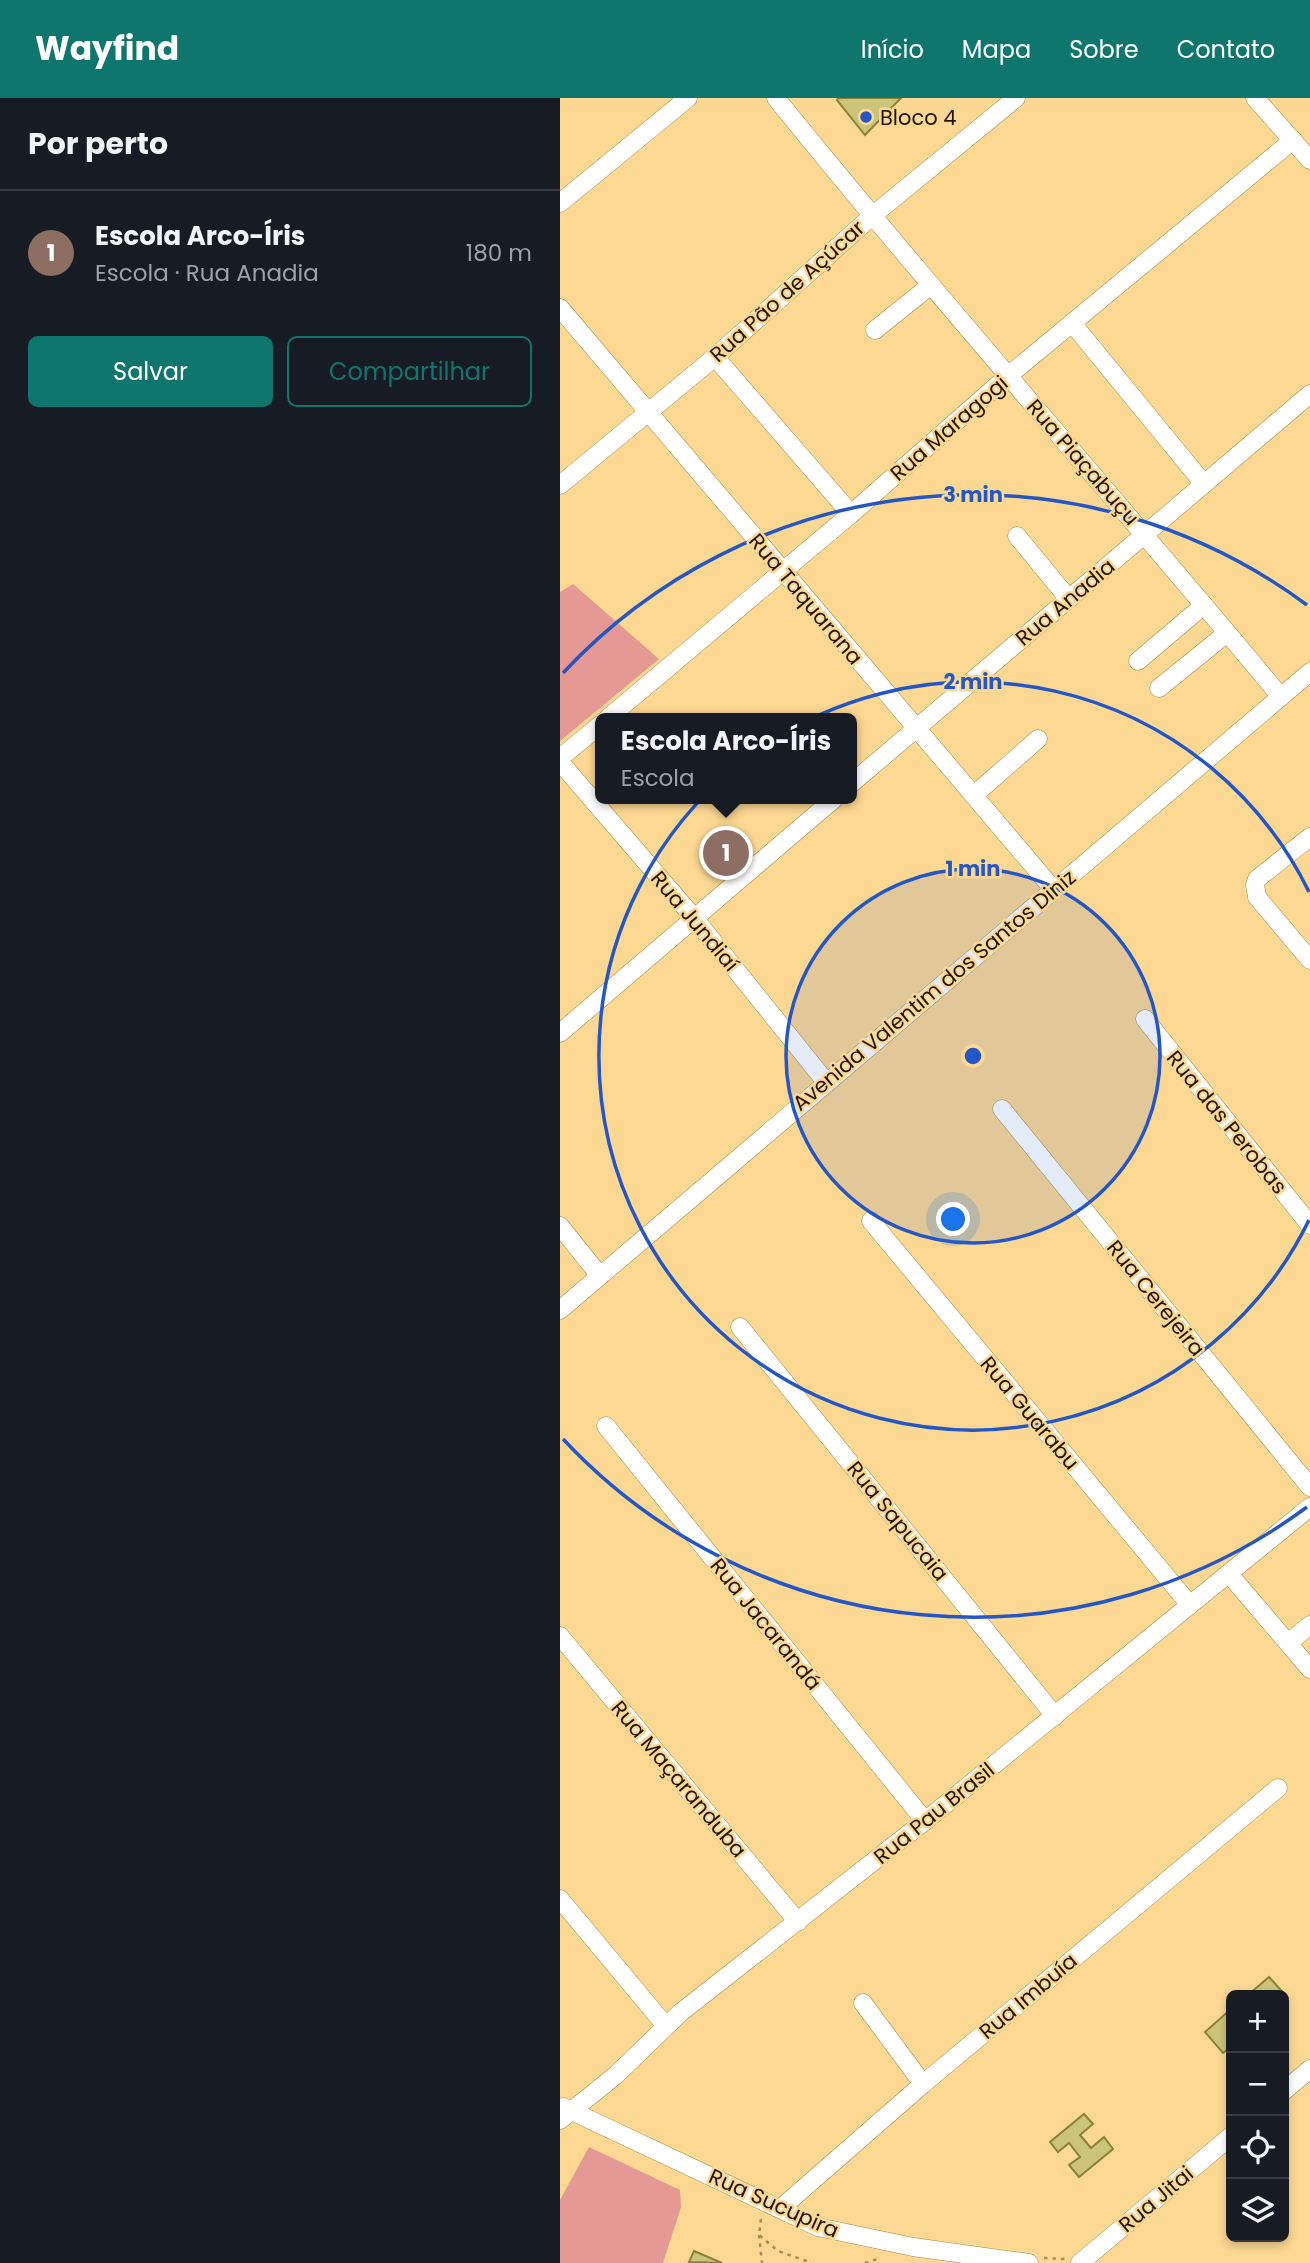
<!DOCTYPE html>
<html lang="pt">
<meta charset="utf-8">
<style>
:root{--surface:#171b24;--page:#20242c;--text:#f1f3f6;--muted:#9ea1a6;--line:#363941;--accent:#0f766e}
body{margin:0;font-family:Poppins,sans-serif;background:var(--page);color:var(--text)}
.controls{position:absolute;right:21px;bottom:21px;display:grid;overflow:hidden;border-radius:10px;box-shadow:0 4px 10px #0003}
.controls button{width:63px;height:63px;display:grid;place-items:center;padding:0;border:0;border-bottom:2px solid var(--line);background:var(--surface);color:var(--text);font:35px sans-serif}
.you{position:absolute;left:394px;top:1122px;width:24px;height:24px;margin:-18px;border:5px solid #fff;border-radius:50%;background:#1a73e8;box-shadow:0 0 0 10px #1a73e833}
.badge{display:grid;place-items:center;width:46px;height:46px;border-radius:50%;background:var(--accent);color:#fff;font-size:23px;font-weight:700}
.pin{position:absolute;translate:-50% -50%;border:4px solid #fff;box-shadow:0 2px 7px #0006}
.popup{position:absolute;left:35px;top:615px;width:262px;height:91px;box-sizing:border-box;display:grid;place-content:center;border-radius:10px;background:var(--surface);filter:drop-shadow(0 2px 5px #0005);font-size:23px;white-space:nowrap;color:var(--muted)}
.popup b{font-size:26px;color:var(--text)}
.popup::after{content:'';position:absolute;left:50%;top:100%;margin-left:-14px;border:14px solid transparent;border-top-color:var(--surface)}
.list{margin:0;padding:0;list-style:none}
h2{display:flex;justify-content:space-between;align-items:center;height:91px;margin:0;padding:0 28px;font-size:30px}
h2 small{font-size:23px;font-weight:400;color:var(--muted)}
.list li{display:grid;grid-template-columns:46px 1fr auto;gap:21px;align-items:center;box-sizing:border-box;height:126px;padding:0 28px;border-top:2px solid var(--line)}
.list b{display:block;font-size:26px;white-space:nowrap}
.list p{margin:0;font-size:23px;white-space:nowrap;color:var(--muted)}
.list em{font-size:23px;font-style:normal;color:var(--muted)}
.actions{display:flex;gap:14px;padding:21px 28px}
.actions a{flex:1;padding:16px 0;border:2px solid var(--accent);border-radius:10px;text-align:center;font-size:24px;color:var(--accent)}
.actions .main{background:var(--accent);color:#fff}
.icon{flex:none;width:38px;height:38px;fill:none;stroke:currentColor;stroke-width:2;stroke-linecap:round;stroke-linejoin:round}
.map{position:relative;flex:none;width:750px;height:2165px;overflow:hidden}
header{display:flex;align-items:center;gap:42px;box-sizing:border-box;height:98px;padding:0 35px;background:var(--accent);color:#fff}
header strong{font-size:33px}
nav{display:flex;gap:38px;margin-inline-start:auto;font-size:24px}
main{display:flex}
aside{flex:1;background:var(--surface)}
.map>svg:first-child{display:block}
.green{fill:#e49995}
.building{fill:#ccc478;stroke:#8a8236;stroke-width:2}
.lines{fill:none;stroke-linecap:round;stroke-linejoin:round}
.minor-casing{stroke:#a88641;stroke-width:19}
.path{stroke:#a88c59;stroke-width:2.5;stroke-dasharray:3.5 5;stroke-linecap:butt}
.minor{stroke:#fff;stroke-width:18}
.ring{fill:none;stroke:#2457c5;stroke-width:3.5}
.poi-dot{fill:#2457c5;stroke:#fdd892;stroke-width:2.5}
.labels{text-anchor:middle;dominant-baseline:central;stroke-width:5;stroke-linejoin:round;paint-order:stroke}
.poi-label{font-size:21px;fill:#221500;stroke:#fdd892;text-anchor:start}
.street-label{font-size:21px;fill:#221500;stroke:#fdd892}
.centre{fill:#2457c5;stroke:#fdd892;stroke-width:3.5}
.ring-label{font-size:21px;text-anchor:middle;font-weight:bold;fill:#2457c5;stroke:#fdd892;stroke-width:5;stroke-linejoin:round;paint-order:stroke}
</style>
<header>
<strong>Wayfind</strong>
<nav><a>Início</a><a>Mapa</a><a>Sobre</a><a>Contato</a></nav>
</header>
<main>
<aside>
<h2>Por perto<small></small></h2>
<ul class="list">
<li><span class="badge" style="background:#8d6e63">1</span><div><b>Escola Arco-Íris</b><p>Escola · Rua Anadia</p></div><em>180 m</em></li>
</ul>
<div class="actions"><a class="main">Salvar</a><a>Compartilhar</a></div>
</aside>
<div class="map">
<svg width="750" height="2165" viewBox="0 0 750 2165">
<rect width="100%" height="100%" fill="#fdd892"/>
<g class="green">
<polygon points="13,486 99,561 0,643 0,494"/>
<polygon points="29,2049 120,2092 121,2109 103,2165 0,2165 0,2102"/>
</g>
<g class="building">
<polygon points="278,0 341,0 305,37 277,2"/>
<polygon points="709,1879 728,1900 724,1904 724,1897 688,1897"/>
<polygon points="671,1911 671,1949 663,1955 645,1934"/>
<polygon points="524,2016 533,2026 520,2037 531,2050 544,2039 553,2051 519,2079 509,2067 520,2059 509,2045 498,2054 490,2044"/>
<polygon points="134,2153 162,2165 129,2164"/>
</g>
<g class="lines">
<g class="minor-casing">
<g id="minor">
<path d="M 216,0 C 380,203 554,398 721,599"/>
<polyline points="695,0 750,62"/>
<polyline points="0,105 128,0"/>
<polyline points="0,210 493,791"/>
<polyline points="512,225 644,386"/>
<polyline points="315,232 371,187"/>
<polyline points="155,259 291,416"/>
<polyline points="0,387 155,259 312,118 456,0"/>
<polyline points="457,438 508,500"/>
<polyline points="578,563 644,507"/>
<polyline points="599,590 667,535"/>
<polyline points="48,620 291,416 448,278 733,42"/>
<polyline points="0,660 40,627"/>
<polyline points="0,664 135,821 266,984"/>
<polyline points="292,685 750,296"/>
<polyline points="414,697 478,641"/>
<polyline points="750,739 697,781 695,787 697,799 750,862"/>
<polyline points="585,921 750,1127"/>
<polyline points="0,935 274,701"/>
<polyline points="442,1011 750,1389"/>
<polyline points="311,1123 630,1507"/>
<polyline points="0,1128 40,1178"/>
<polyline points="0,1212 750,574"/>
<polyline points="180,1229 495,1618"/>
<polyline points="46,1328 365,1723"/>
<polyline points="669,1476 750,1571"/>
<polyline points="0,1538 238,1824"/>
<polyline points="728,1545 750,1527"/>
<polyline points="0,1801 105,1927"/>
<polyline points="303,1905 363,1986"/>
<polyline points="724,1993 750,1971"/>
<polyline points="3,2009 258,2129 353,2149 469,2165"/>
<polyline points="0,2022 56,1977 120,1915 365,1723 750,1409"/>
<polyline points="221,2110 363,1986 718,1690"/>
<polyline points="520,2165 671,2038"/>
</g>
</g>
<g class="path">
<polyline points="201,2121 199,2137 218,2153 252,2165"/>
<polyline points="199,2137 202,2165"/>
<polyline points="484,2160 506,2161"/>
<polyline points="305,2165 320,2160"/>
</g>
<use href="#minor" class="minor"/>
</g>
<circle cx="413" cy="958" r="187" fill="#2457c5" fill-opacity=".12"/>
<g class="ring">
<circle cx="413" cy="958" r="187"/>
<path d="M749 1122A374 374 0 1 1 749 794"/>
<path d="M747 1409A561 561 0 0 1 3 1341M3 575A561 561 0 0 1 747 507"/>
</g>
<circle class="poi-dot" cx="306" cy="19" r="7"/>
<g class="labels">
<g class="poi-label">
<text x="320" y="19">Bloco 4</text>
</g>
<g class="street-label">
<text transform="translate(227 193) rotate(-42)">Rua Pão de Açúcar</text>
<text transform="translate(389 330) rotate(-41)">Rua Maragogi</text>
<text transform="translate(523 364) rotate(49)">Rua Piaçabuçu</text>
<text transform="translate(246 501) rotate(50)">Rua Taquarana</text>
<text transform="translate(505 504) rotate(-40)">Rua Anadia</text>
<text transform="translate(135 823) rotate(50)">Rua Jundiaí</text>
<text transform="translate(374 892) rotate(-40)">Avenida Valentim dos Santos Diniz</text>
<text transform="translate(667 1024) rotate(51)">Rua das Perobas</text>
<text transform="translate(596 1200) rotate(51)">Rua Cerejeira</text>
<text transform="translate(470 1315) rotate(50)">Rua Guarabu</text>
<text transform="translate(338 1423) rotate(51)">Rua Sapucaia</text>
<text transform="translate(206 1526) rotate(51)">Rua Jacarandá</text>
<text transform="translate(119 1681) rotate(50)">Rua Maçaranduba</text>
<text transform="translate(374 1715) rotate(-39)">Rua Pau Brasil</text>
<text transform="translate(468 1898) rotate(-40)">Rua Imbuía</text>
<text transform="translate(596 2101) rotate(-40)">Rua Jitai</text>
<text transform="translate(214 2105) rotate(24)">Rua Sucupira</text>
</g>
</g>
<circle cx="413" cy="958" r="10" class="centre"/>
<g class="ring-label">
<text x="413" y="404">3 min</text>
<text x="413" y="591">2 min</text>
<text x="413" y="778">1 min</text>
</g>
</svg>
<div class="controls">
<button>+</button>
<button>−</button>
<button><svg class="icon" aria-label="locate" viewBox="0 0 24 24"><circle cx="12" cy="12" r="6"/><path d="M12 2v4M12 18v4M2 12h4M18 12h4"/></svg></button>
<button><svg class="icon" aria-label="layers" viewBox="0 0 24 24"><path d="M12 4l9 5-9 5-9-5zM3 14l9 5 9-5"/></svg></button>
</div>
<div class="you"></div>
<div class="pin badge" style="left:166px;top:755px;background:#8d6e63">1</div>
<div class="popup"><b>Escola Arco-Íris</b>Escola</div>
</div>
</main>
